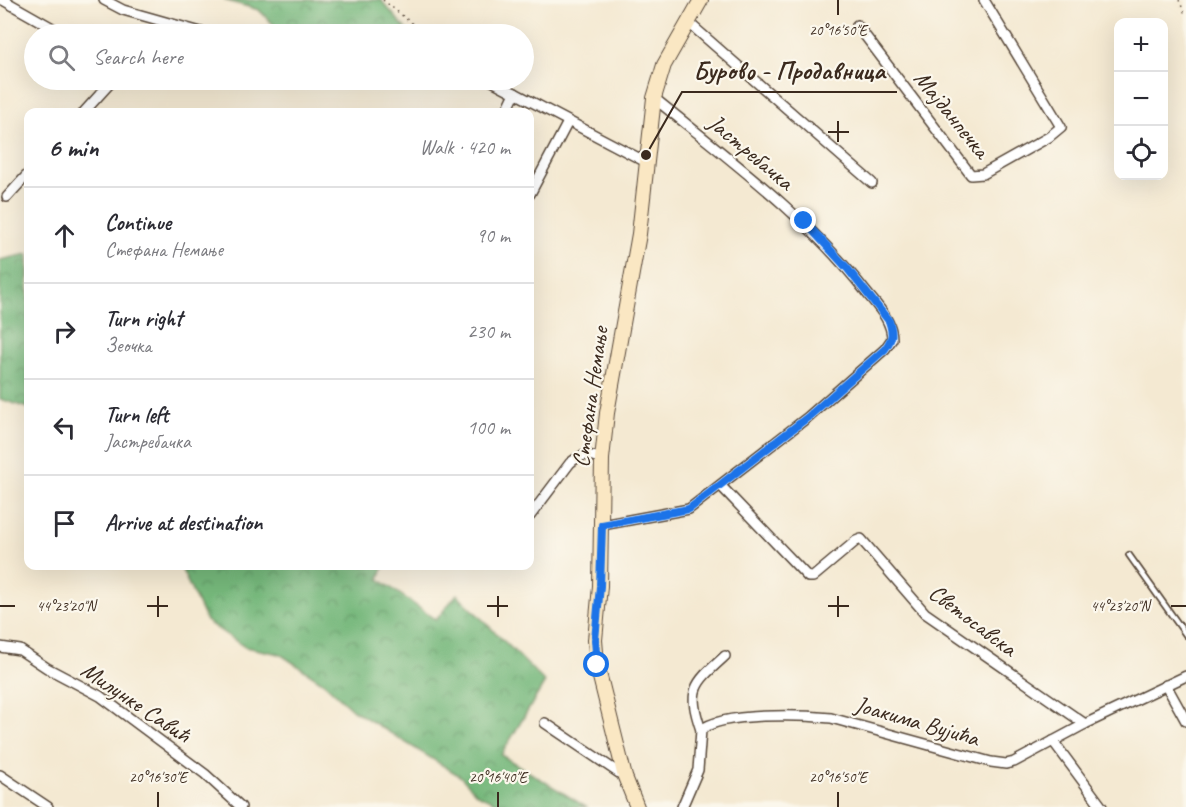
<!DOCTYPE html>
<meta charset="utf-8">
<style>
:root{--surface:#fff;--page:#f7f7f7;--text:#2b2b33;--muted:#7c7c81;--line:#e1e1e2}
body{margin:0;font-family:Caveat,sans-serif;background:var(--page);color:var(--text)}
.controls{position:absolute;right:18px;top:18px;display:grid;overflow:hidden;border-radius:12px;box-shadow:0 6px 24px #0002}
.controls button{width:54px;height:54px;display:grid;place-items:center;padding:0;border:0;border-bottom:2px solid var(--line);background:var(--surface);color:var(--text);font:30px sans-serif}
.stop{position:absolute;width:18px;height:18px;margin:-14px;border:4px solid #1a73e8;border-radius:50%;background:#fff}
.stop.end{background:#1a73e8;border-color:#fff;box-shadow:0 2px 6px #0008}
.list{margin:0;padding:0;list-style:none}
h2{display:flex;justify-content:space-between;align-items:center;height:78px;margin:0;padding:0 24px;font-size:26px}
h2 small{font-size:20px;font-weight:400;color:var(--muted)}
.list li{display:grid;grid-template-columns:39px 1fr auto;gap:18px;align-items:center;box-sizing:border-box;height:96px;padding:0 24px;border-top:2px solid var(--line)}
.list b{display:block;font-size:22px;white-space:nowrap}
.list p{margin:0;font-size:20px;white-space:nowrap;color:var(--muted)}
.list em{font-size:20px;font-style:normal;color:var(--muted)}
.icon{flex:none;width:33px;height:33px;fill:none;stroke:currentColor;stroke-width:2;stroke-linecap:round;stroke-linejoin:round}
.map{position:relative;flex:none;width:1186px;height:807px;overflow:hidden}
.search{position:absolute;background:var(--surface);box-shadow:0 6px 24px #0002;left:24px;top:24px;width:510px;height:66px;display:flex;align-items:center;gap:15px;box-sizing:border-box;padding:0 21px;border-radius:33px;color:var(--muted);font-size:22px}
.panel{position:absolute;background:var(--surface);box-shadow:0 6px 24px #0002;left:24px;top:108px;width:510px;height:462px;border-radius:12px}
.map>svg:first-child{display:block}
.forest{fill:url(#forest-crowns);stroke:#58704c;stroke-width:1.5}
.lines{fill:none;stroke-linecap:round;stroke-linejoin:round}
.lane-casing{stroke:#574739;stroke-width:8}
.street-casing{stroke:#574739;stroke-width:12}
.secondary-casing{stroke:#574739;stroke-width:16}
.path{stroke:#574739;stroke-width:1.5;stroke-dasharray:1.5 4.5;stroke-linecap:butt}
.lane{stroke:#fff;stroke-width:4.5}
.street{stroke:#fff;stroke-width:9}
.secondary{stroke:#fae7c3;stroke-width:14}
.route{stroke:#1a73e8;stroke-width:8}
.ticks{fill:none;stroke:#3b2a1e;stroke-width:2}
.labels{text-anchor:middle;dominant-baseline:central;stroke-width:4.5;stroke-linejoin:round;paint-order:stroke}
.street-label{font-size:24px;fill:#3b2a1e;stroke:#fbf7ec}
.ticks-label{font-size:15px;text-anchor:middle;fill:#3b2a1e;stroke:#fbf7ec;stroke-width:4.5;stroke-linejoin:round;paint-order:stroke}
.leader{fill:none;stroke:#3b2a1e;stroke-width:2}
.callout-dot{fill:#3b2a1e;stroke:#fbf7ec;stroke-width:2}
.callout-label{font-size:26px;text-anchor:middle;font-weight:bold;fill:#3b2a1e;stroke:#fbf7ec;stroke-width:4.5;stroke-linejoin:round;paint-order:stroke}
</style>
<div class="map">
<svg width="1186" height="807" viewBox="0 0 1186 807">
<defs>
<pattern id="forest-crowns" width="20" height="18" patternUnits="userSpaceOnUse" patternTransform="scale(1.5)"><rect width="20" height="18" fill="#74b77a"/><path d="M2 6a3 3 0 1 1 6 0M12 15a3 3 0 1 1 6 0" fill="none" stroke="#609563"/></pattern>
</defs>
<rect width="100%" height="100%" fill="#fbf7ec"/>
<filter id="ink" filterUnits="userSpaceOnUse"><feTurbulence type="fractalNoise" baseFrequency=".0167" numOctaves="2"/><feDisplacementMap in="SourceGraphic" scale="12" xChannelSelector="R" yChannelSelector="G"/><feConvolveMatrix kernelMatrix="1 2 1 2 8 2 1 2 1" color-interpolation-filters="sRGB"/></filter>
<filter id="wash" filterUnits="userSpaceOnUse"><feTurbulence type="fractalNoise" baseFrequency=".008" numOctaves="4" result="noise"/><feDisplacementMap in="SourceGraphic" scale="24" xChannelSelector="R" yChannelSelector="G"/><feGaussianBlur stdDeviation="1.35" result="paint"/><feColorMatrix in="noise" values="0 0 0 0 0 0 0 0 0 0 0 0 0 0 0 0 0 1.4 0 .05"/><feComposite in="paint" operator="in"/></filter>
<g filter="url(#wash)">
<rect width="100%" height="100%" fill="#f4e9d2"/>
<g class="forest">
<polygon points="224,0 381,0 410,34 306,34 280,31 259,10"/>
<polygon points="28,254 28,408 0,399 0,260"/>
<polygon points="180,566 384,566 379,579 436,620 457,594 545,682 501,755 586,807 505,807 477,794 460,776 353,710 324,683 280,654 245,647 206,621"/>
</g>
</g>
<g filter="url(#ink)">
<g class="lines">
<g class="lane-casing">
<polyline id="lane" points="1129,555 1186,635"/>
</g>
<g class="street-casing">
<g id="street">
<polyline points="3,0 63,34"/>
<polyline points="104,0 123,10 208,34"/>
<polyline points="689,23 872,183"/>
<polyline points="857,25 971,175 983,174 1049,137 1061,127 984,0"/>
<polyline points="490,80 648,163"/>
<polyline points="84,112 113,80"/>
<polyline points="506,112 515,93"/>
<polyline points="530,194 568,122"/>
<polyline points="7,197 28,174"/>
<polyline points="721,486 808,577 813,577 856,541 861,539 925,613 1085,724"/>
<path d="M 530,516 L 570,463 C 582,453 588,454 602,459"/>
<path d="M 602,525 L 689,509 L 808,417 L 885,349 L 892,339 C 892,320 878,307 866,292 C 807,216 729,159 654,98"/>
<polyline points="0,647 20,650 47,668 100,696 205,774 241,807"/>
<polyline points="1166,685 1186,721"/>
<polyline points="545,723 625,777"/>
<path d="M 701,730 C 687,689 694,684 725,656"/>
<polyline points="1053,741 1102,807"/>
<polyline points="0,775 48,807"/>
<path d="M 682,807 L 698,770 L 701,730 C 722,712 803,715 831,718 L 991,762 L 1006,764 L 1014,762 L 1085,724 L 1186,676"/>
</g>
</g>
<g class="secondary-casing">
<polyline id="secondary" points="637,807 625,777 597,665 595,640 600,586 602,459 607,413 639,234 654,98 664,65 701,0"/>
</g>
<g class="path">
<polyline points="383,0 425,34"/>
<polyline points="1179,0 1186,16"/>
</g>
<use href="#lane" class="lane"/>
<use href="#street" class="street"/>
<use href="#secondary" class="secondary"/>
</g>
</g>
<g class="lines" filter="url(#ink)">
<path class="route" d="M 597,665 L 595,640 L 600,586 L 602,525 L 689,509 L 808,417 L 885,349 C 893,338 893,333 889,321 L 847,268 L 804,221"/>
</g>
<path class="ticks" d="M 838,0 L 838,15M 838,121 L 838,142M 828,132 L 849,132M 158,596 L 158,617M 498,596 L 498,617M 838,596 L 838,617M 0,606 L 15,606M 147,606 L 168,606M 487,606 L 508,606M 828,606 L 849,606M 1171,606 L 1186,606M 158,792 L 158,807M 498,792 L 498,807M 838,792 L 838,807"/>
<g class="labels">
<g class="street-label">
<text transform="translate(952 114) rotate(51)">Мајданпечка</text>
<text transform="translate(751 152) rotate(40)">Јастребачка</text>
<text transform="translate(590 397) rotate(-82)">Стефана Немање</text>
<text transform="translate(973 620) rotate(37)">Светосавска</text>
<text transform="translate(136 702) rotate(34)">Милунке Савић</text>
<text transform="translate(917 721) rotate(16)">Јоакима Вујића</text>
</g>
</g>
<g class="ticks-label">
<text x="838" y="35">20°16'50"E</text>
<text x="66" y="611">44°23'20"N</text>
<text x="1120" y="611">44°23'20"N</text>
<text x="158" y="782">20°16'30"E</text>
<text x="498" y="782">20°16'40"E</text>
<text x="838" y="782">20°16'50"E</text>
</g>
<path class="leader" d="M646 155L682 92H897"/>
<circle class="callout-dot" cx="646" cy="155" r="6"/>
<g class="callout-label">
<text x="789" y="79">Бурово - Продавница</text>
</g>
</svg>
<div class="controls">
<button>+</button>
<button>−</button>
<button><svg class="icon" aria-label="locate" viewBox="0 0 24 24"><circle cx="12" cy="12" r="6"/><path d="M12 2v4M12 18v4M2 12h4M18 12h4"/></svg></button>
</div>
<div class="stop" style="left:597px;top:665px"></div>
<div class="stop end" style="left:804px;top:221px"></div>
<div class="search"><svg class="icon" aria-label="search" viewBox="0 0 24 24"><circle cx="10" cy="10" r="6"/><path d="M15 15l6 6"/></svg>Search here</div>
<section class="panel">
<h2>6 min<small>Walk · 420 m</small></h2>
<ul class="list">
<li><svg class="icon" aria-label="ahead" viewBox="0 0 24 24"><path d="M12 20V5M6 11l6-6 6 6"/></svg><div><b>Continue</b><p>Стефана Немање</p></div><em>90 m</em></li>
<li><svg class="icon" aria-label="right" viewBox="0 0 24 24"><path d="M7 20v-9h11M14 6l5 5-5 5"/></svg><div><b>Turn right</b><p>Зеочка</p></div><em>230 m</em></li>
<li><svg class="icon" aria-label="left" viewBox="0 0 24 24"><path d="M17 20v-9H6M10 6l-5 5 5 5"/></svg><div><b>Turn left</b><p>Јастребачка</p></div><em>100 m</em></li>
<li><svg class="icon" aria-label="arrive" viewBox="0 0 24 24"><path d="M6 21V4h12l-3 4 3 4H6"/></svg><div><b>Arrive at destination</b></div></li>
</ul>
</section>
</div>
